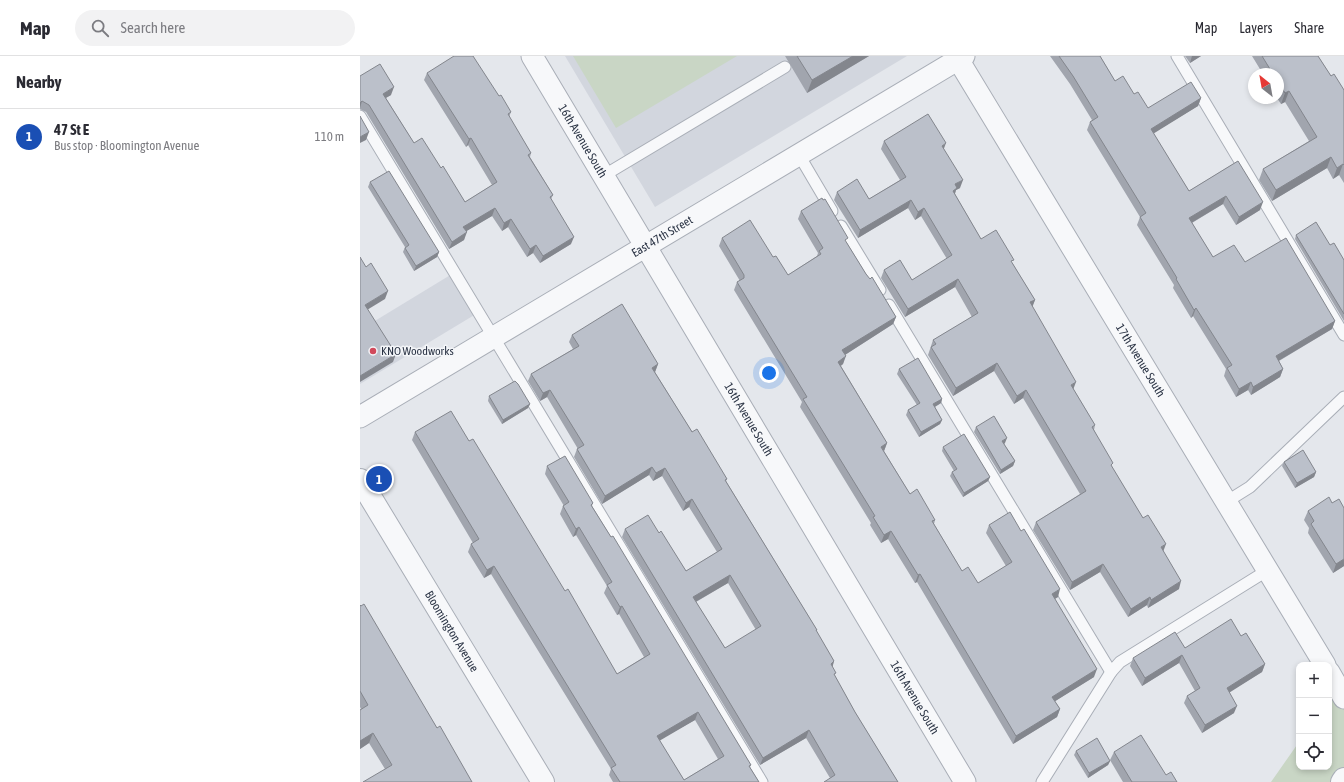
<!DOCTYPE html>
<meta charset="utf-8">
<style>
:root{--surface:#fff;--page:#f2f2f3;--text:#2b2b33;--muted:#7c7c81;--line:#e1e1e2;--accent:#d1495b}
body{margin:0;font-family:"Asap Condensed",sans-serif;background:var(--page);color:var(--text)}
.controls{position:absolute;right:12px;bottom:12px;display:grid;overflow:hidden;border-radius:8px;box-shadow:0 2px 6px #0003}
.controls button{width:36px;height:36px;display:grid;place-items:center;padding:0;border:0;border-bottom:1px solid var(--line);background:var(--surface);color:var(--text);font:20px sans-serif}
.compass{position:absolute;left:888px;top:12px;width:36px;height:36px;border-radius:50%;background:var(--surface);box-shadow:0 2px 6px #0003;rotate:329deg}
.you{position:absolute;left:409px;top:317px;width:14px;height:14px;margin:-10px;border:3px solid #fff;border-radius:50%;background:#1a73e8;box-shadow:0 0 0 6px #1a73e833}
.badge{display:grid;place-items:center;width:26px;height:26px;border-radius:50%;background:var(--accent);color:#fff;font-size:13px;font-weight:700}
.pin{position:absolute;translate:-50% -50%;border:2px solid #fff;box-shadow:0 1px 4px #0006}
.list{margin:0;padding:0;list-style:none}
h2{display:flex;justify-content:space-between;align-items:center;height:52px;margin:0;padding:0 16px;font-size:17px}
h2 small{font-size:13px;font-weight:400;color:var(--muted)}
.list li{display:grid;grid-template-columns:26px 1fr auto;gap:12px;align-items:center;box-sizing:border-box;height:56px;padding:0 16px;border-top:1px solid var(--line)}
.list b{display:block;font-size:15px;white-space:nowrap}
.list p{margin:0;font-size:13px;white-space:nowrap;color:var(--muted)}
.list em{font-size:13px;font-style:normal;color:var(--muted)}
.icon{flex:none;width:22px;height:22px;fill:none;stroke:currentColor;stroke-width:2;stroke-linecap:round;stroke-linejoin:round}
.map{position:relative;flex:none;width:984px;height:726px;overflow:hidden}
header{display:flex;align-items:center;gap:24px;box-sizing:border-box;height:56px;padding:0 20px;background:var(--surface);border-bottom:1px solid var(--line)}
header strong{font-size:19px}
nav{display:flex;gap:22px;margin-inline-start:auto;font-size:14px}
.search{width:280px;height:36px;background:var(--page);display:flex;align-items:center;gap:10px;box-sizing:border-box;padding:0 14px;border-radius:22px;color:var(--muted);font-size:15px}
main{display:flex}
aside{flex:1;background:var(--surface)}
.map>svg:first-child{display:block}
.built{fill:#d2d6de}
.green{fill:#c9d6c5}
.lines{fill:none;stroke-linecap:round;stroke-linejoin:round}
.service-casing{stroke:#a9aeb7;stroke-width:13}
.minor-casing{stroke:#a9aeb7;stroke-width:23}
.tertiary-casing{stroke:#a9aeb7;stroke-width:24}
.service{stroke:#f7f8fa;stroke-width:11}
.minor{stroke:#f7f8fa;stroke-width:21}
.tertiary{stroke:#f7f8fa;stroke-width:22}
.wall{fill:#a1a5ae;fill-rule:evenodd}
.shaded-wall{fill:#83868d}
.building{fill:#bbc0ca;stroke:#83868d;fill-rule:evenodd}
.poi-dot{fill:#d1495b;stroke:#f4f6f9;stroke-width:1.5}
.labels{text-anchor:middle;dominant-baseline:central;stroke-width:3;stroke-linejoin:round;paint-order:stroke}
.street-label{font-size:12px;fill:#2b3445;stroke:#f4f6f9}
.poi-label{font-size:12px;fill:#2b3445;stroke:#f4f6f9;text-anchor:start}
</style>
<header>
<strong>Map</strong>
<div class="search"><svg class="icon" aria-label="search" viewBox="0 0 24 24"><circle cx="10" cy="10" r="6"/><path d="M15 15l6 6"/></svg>Search here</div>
<nav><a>Map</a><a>Layers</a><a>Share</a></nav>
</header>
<main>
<aside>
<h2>Nearby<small></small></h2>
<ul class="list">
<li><span class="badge" style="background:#1a4fb4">1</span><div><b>47 St E</b><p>Bus stop · Bloomington Avenue</p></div><em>110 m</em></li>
</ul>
</aside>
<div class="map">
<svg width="984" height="726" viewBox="0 0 984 726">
<rect width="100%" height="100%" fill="#e4e7ec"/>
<g class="built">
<polygon points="205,0 547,0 295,151"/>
<polygon points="92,218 116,258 0,328 0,274"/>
</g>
<g class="green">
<polygon points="213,0 377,0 256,72"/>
<polygon points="984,627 984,726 911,726 939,686 939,711 969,711 969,645"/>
</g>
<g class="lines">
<g class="service-casing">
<g id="service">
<polyline points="817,0 984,279"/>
<polyline points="0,60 402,726"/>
<polyline points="439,99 472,155"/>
<polyline points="243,120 425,11"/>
<polyline points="481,170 520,234"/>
<polyline points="529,249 751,616 760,606 908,514"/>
<polyline points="866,446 890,431 984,341"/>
<polyline points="682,726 751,616"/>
</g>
</g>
<g class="minor-casing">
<g id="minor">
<path id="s1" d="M 172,0 L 605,726"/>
<path id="s2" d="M 596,0 L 965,609"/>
<path id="s3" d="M 0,361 L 604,0"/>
<polyline points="969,616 984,642"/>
</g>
</g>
<g class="tertiary-casing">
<g id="tertiary">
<path id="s4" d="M 0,424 L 183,726"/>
<polyline points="982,726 984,723"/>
</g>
</g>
<use href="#service" class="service"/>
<use href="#minor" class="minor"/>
<use href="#tertiary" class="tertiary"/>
</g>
<g class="wall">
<polygon points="425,0 509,0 447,37"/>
<polygon points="690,0 740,0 755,25 774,38 788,52 841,42 838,50 793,77 829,135 878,105 900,154 876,169 863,148 832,167 853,201 885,206 975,265 972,273 919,305 923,313 920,321 891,339 888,334 876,341 864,320 866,313 833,260 831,262 813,232 814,229 777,169 780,161 727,74 730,66 732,64 710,28"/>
<polygon points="825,0 841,0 830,7"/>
<polygon points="892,0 958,0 971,20 984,34 984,127 979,119 973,123 967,112 912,145 899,124 903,113 949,85 925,46 921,48 917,42 918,42 918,18 903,18"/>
<polygon points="67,17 133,32 151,56 149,61 171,97 170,101 193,139 191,143 211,188 180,207 173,197 167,201 148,171 142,175 132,160 106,175 104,184 89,193 6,56 0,53 0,20 31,39 26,42 54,87 81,112 105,146 132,129 108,89 106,91 64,24"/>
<polygon points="524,85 584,93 600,132 596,134 595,138 621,183 653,208 675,244 672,250 714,334 735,369 734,374 752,411 803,495 819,533 788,552 787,549 768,561 740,516 710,534 673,474 676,466 720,438 663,342 654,348 634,315 593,340 568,299 573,284 612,261 595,231 545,261 521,222 524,214 552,224 587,203 561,160 555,164 548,152 498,182 474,144 477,136 509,143 540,124 521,93"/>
<polygon points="10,126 79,196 77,201 54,215 43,196 45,191 8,131"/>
<polygon points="441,155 487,187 506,218 536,261 533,268 485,299 483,308 481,310 527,387 524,395 550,438 575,464 574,468 602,515 618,527 646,510 626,477 629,469 698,541 695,543 734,621 695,645 700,653 697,661 653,688 557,526 555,527 528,483 521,487 510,469 511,467 440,351 442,346 374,234 377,226 380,225 359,190 362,182 413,201 428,219 457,200 458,197 438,163"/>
<polygon points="936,179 970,189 984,204 984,265 935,183"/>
<path d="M 212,279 L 298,308 L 295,316 L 329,371 L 367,423 L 366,425 L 457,574 L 456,575 L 474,605 L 472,611 L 475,620 L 495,656 L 538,726 L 470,722 L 446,682 L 400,709 L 262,481 L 265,473 L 299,477 L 326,515 L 357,496 L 329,451 L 323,455 L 302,420 L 293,425 L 289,419 L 242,448 L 214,401 L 217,393 L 218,393 L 187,341 L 180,345 L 168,325 L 171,318 L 213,293 L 209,286 ZM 368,527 L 396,574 L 365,592 L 336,546 Z"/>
<polygon points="539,313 582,343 581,347 575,351 582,364 580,368 559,381 546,359 548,354 557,349 537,318"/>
<polygon points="129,340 170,348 168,352 142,368 128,345"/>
<polygon points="616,371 645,387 644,388 655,405 653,410 640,418 614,376"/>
<path d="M 55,376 L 109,385 L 257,618 L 284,601 L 259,558 L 257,559 L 244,537 L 247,530 L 216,479 L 213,481 L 200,458 L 203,450 L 204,450 L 185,418 L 187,410 L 233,447 L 232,450 L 391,709 L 390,711 L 399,726 L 253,726 L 249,719 L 251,713 L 131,518 L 124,522 L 108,496 L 111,488 L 113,487 L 52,384 ZM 335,664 L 358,703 L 324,724 L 299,684 Z"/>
<polygon points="583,391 630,421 628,425 603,441 590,420 592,416 594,415 582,395"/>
<polygon points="924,406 956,416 954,421 935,432 922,410"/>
<polygon points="972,447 984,510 973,517 948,477 949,472 944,464 948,455"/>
<polygon points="0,549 77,672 112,726 25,713 9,687 0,693 0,654 1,653 0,651"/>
<polygon points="881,580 905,608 902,616 869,636 874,657 842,677 824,647 827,640 835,635 819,607 782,630 770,610 773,602"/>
<polygon points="716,695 750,705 748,709 728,722 714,699"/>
<polygon points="754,696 806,719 817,726 763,726 750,704"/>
</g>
<g class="shaded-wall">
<polygon points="493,0 509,0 447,37 452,24"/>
<polygon points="832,0 841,0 830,7"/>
<polygon points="34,31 31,39 20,45 23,38"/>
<polygon points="929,35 925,46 921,48 925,37"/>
<polygon points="841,42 838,50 788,81 791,73"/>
<polygon points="2,45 0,52 0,47"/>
<polygon points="9,76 6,84 0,87 0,81"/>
<polygon points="111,82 108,89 106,91 109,83"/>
<polygon points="586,87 583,95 582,90"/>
<polygon points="971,101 967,112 912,145 916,134"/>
<polygon points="983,108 979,119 973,123 977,112"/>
<polygon points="603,124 600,132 596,134 594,140 590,143 595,128"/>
<polygon points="866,140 863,148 826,170 829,162"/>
<polygon points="551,144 548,152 498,182 500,174"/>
<polygon points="903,146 900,154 876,169 879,161"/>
<polygon points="135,152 132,160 100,179 103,171"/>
<polygon points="564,152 561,160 555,164 558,156"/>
<polygon points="151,163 148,171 142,175 144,167"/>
<polygon points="107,176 104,184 89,193 92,186"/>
<polygon points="214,181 211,188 180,207 183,200"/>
<polygon points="176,189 173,197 167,201 170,193"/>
<polygon points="79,196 77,201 54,215 56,210"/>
<polygon points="598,223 595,231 545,261 548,253"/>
<polygon points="28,235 25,243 2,257 5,249"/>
<polygon points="675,244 672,252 670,246"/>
<polygon points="836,252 833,260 831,262 834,254"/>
<polygon points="536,261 533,268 480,302 482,294"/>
<polygon points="975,265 972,273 913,308 916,300"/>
<polygon points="36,298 33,306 0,326 0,320"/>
<polygon points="486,300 483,308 475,313 478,306"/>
<polygon points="637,307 634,315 593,340 596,332"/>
<polygon points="298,308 295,316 289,320 292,312"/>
<polygon points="923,313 920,321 891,339 893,331"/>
<polygon points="716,326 713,334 711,329"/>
<polygon points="891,326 888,334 876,341 879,333"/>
<polygon points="190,334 187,341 180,345 183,337"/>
<polygon points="666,334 663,342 654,348 657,340"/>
<polygon points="582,343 581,347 571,353 573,348"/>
<polygon points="170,348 168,352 142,368 143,364"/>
<polygon points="582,364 580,368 559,381 561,376"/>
<polygon points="647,382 645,387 641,390 642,385"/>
<polygon points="527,387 524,395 521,391"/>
<polygon points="655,405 653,410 640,418 641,414"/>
<polygon points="292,411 289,419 242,448 245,440"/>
<polygon points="305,412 302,420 293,425 296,417"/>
<polygon points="956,416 954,421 935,432 937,427"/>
<polygon points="630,421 628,425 603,441 604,437"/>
<polygon points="332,443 329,451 323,455 326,447"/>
<polygon points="219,471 216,479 213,481 216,473"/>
<polygon points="531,475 528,483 521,487 524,479"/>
<polygon points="806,488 803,496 801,491"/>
<polygon points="984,503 984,510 973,517 976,508"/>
<polygon points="743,508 740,516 710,534 712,526"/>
<polygon points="134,510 131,518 124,522 127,514"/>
<polygon points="560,518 557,526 555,527 558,519"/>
<polygon points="370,519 368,527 330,549 333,541"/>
<polygon points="821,525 819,533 788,552 791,544"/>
<polygon points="700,533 698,541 689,546 692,538"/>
<polygon points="790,541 787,549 768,561 771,553"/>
<polygon points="262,550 259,558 257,559 260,551"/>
<polygon points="822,599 819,607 782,630 785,622"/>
<polygon points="474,605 472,613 471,608"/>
<polygon points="905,608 902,616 864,640 867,632"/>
<polygon points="737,613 734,621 689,649 692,641"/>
<polygon points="877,650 874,657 842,677 845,669"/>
<polygon points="700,653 697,661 653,688 656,680"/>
<polygon points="338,656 335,664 294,688 297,680"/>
<polygon points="449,674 446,682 400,709 403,702"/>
<polygon points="13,677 9,687 0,693 0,685"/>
<polygon points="750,705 748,709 728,722 729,717"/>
</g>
<g class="building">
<polygon points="94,0 113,0 139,40 141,39 151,56 148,58 171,97 168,99 193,139 190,141 214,181 183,200 176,189 170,193 151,163 144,167 135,152 103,171 107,176 92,186 9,49 2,45 0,47 0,20 20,8 34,31 23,38 54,87 62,82 81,112 83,110 105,146 137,126 111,82 109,83 67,17"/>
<polygon points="437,0 493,0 452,24"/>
<polygon points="699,0 740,0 755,25 763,20 774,38 778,36 788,52 831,26 841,42 791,73 829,135 878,105 903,146 879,161 866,140 829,162 853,201 874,189 885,206 926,182 975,265 916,300 923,313 893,331 891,326 879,333 867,312 872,309 836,252 834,254 816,223 817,222 780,161 786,157 730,66 738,61 713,20"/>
<polygon points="902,0 958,0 971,20 974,18 984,34 984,109 983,108 977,112 971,101 916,134 903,113 957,81 929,35 925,37 918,26 918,18 913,18"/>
<polygon points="568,58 586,87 582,90 603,124 595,128 597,132 593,135 621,183 636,174 654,204 651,205 675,244 670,246 716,326 711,329 735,369 732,371 753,407 751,409 783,462 788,459 806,488 801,491 821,525 791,544 790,541 771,553 743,508 712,526 676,466 726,435 666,334 657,340 637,307 596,332 571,291 576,288 573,284 618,257 598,223 548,253 524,214 540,204 552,224 592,199 564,152 558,156 551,144 500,174 477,136 497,123 509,143 546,121 524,85"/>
<polygon points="0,60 9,76 0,81"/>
<polygon points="29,115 79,196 56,210 45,192 49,189 10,126"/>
<polygon points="462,142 463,144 465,143 488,182 485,184 506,218 510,223 512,221 536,261 482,294 486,300 478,306 527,387 521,391 550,438 557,433 575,464 572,465 602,515 608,511 618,527 652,506 629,469 650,456 661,475 664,473 700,533 692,538 737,613 692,641 700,653 656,680 560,518 558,519 531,475 524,479 513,461 515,460 443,343 447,341 377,226 384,222 384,219 362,182 390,164 413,201 416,200 428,219 461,198 459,195 463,192 441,155"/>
<polygon points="956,166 970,189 974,187 984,204 984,258 936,179"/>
<polygon points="0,201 6,211 11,207 28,235 5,249 36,298 0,320"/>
<path d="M 262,248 L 298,308 L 292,312 L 329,371 L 332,376 L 337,373 L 367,423 L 365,424 L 457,574 L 456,574 L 474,605 L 471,608 L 476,617 L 474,618 L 495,656 L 538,726 L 464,726 L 475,719 L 449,674 L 403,702 L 265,473 L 288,459 L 299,477 L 301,475 L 326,515 L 362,493 L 332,443 L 326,447 L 305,412 L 296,417 L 292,411 L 245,440 L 217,393 L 224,389 L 190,334 L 183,337 L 171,318 L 219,290 L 212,279 ZM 370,519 L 401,570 L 365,592 L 333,541 Z"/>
<polygon points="558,302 582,343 573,348 582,364 561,376 548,354 560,347 539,313"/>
<polygon points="155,325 158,328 170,348 143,364 129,340"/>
<path d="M 91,355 L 109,385 L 113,383 L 205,535 L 208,533 L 257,618 L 290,598 L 262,550 L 260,551 L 247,529 L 252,526 L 219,471 L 216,473 L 203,450 L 209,446 L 187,410 L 205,400 L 233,447 L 231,449 L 251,481 L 253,480 L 391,709 L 389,710 L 399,726 L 260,726 L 251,712 L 256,709 L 134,510 L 127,514 L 111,488 L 119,483 L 55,376 ZM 338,656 L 364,700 L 324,724 L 297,680 Z"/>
<polygon points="634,360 647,382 642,385 655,405 641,414 616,371"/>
<polygon points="604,378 630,421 604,437 592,416 597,413 583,391"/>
<polygon points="943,394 956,416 937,427 924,406"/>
<polygon points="969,441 972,447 979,443 984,452 984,503 976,508 951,468 954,465 948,455"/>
<polygon points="4,548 77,672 80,670 112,726 3,726 32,709 13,677 0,685 0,654 8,649 0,635 0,549 1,550"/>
<polygon points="871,563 881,580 886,577 905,608 867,632 877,650 845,669 827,640 840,632 822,599 785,622 773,602 815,576 825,592"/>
<polygon points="781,679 806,719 811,716 817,726 772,726 754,696"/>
<polygon points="737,682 750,705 729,717 716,695"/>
</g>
<circle class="poi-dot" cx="13" cy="295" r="4"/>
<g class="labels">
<g class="street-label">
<text stroke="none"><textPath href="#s1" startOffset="99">16th Avenue South</textPath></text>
<text stroke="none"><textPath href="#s3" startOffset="352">East 47th Street</textPath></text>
<text stroke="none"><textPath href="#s2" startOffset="356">17th Avenue South</textPath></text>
<text stroke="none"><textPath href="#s1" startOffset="423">16th Avenue South</textPath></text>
<text stroke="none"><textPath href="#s4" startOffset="177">Bloomington Avenue</textPath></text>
<text stroke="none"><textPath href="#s1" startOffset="747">16th Avenue South</textPath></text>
</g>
<g class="poi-label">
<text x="21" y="295">KNO Woodworks</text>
</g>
</g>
</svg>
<div class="controls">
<button>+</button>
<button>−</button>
<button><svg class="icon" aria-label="locate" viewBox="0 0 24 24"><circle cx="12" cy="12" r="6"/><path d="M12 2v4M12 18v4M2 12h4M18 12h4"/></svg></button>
</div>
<svg class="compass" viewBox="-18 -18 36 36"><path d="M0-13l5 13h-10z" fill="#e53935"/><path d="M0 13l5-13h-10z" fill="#7c7c81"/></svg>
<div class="you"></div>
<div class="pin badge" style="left:19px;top:423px;background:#1a4fb4">1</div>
</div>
</main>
